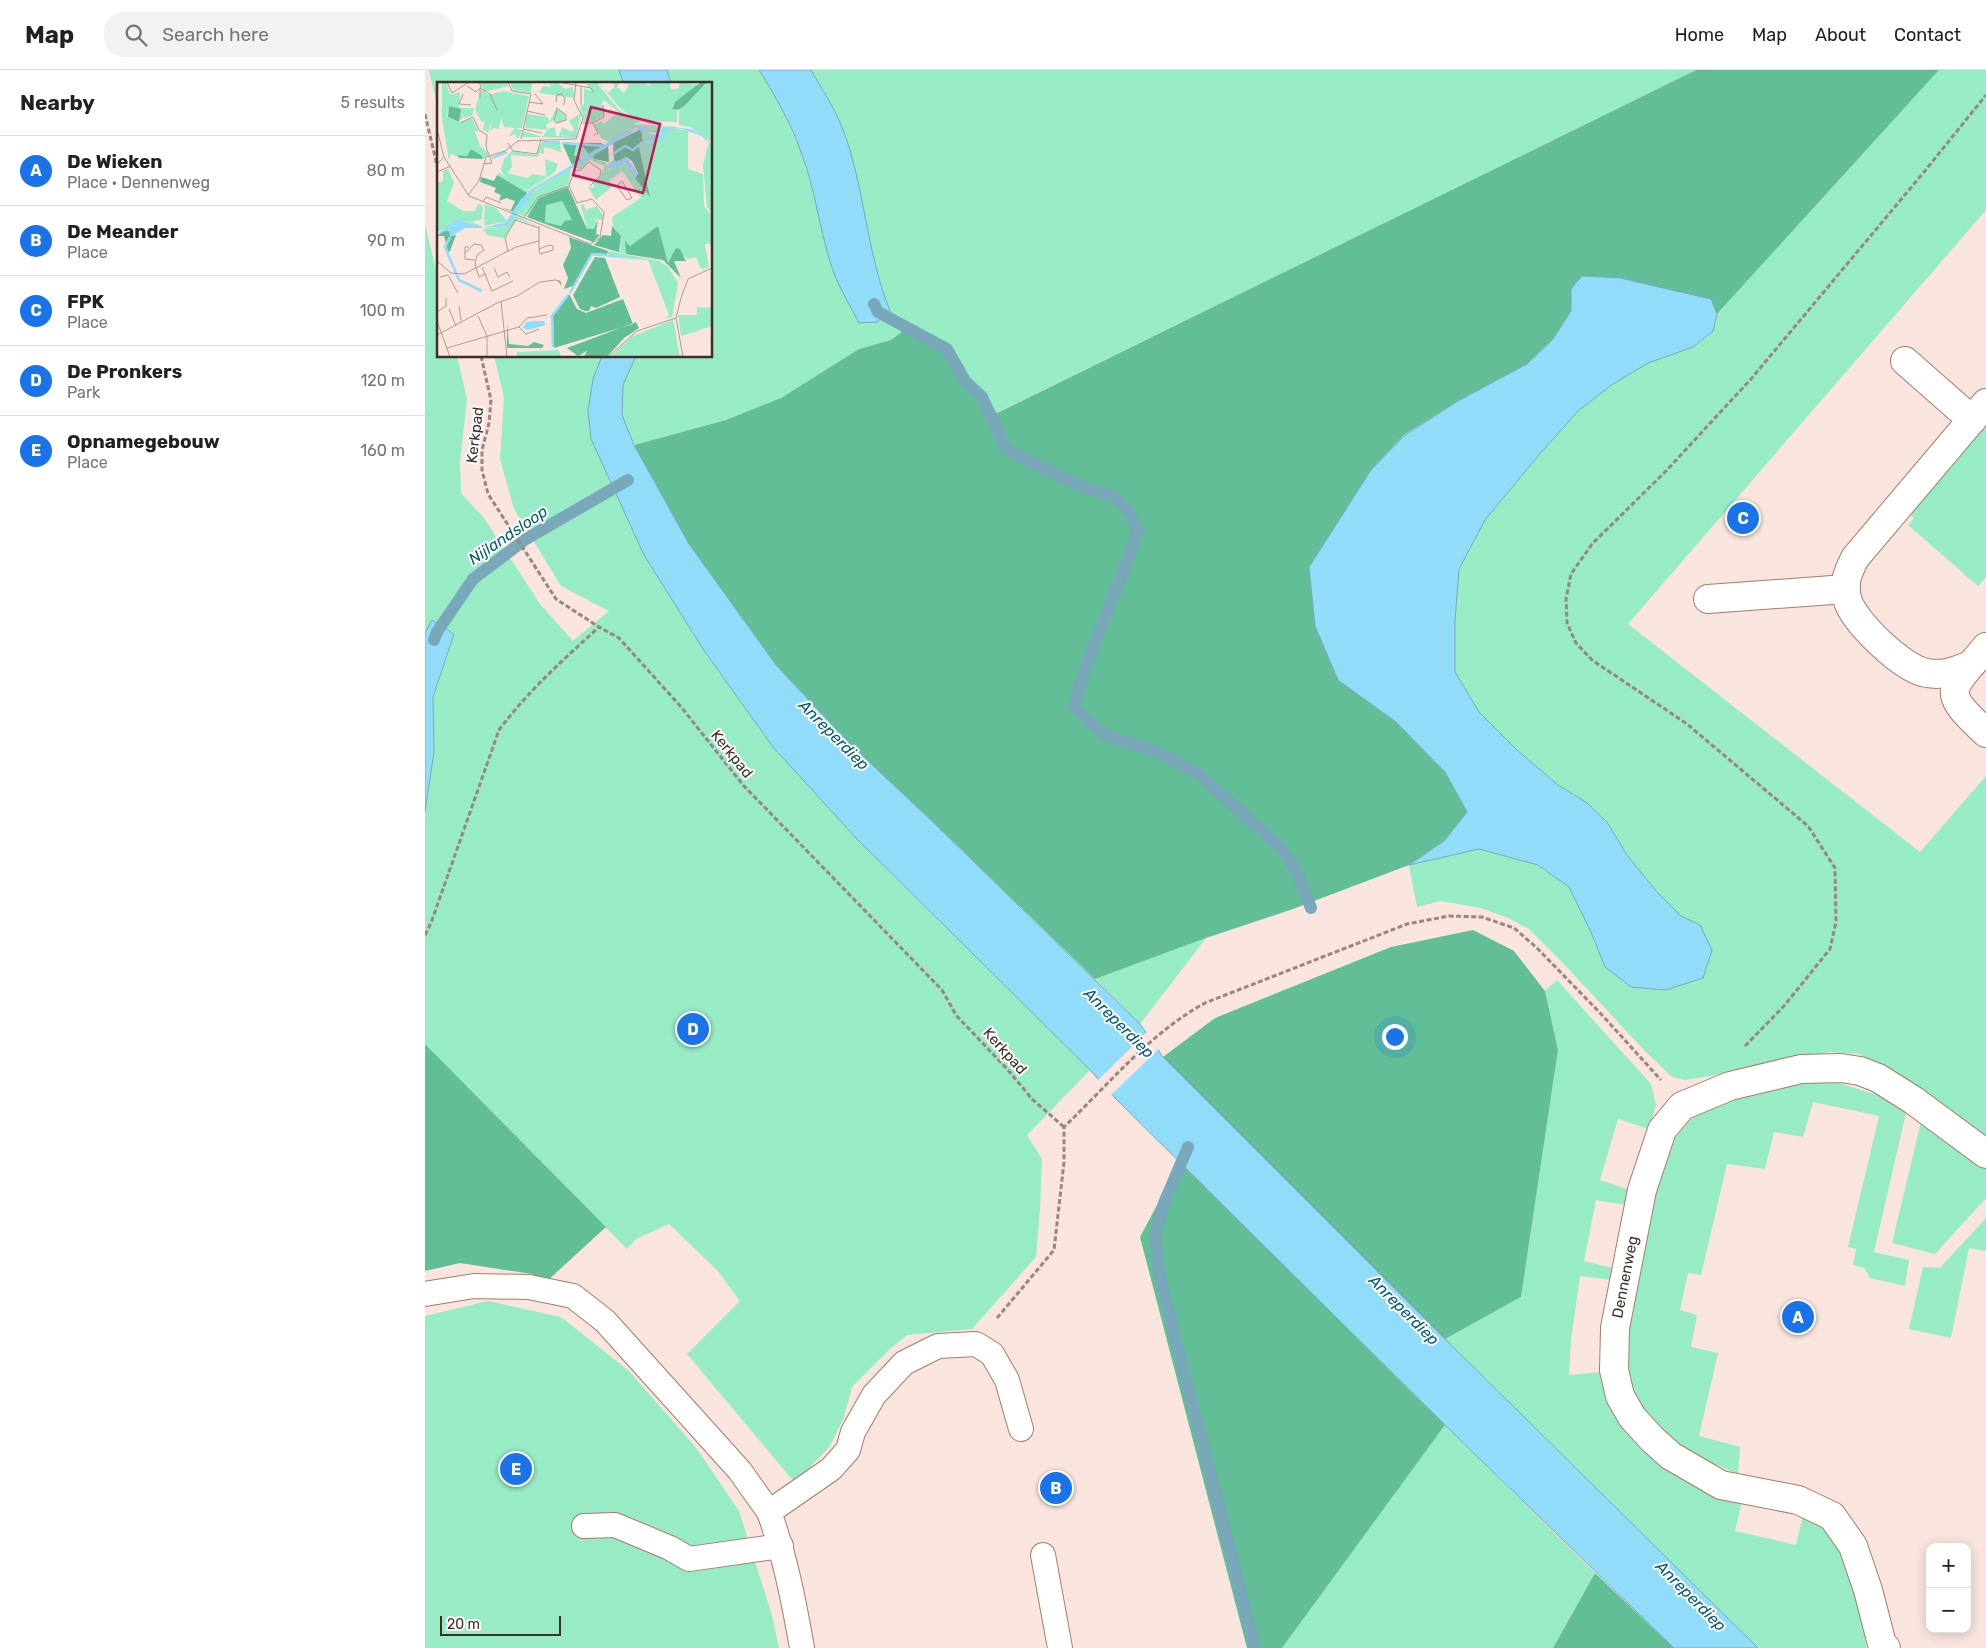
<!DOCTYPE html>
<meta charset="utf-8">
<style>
:root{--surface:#fff;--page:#f2f2f2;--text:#202124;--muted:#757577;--line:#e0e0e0;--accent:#1a73e8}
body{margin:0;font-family:Rubik,sans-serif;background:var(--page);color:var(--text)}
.controls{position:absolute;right:15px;bottom:15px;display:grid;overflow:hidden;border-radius:10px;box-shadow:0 2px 12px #0003}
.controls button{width:45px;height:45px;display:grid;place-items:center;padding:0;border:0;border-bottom:1px solid var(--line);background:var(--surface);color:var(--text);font:25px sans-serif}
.scale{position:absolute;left:15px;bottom:12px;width:121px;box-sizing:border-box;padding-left:5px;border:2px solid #412e26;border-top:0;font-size:14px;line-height:18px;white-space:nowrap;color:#412e26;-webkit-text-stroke:4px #fff;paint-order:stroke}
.you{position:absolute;left:969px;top:966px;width:18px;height:18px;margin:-12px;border:4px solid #fff;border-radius:50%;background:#1a73e8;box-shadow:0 0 0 8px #1a73e833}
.badge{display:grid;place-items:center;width:32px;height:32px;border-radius:50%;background:var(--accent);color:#fff;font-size:16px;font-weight:700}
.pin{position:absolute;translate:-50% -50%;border:2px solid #fff;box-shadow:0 1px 5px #0006}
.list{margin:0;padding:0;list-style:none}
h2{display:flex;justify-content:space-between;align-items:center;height:65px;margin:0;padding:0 20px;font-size:21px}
h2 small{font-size:16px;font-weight:400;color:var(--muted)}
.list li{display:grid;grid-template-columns:32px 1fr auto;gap:15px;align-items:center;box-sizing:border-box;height:70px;padding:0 20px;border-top:1px solid var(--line)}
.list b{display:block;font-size:19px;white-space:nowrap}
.list p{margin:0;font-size:16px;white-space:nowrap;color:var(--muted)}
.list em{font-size:16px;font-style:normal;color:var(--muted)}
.icon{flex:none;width:28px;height:28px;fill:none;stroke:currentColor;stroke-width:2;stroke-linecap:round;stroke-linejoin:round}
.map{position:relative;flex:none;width:1561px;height:1578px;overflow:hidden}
header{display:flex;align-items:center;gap:30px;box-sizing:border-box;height:70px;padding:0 25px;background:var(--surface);border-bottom:1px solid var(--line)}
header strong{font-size:24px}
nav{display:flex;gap:28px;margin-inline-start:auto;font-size:18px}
.search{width:350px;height:45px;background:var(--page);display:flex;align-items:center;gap:12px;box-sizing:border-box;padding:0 18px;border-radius:20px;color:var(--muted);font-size:19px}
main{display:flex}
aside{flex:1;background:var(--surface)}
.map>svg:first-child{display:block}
.green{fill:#97ebc5}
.forest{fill:#62be97}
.water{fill:#91ddf9;stroke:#79a8ba}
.pier{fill:#f9e5dd}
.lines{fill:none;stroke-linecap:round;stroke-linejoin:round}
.stream{stroke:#79a8ba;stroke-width:12}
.service-casing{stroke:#a77b69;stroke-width:26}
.pedestrian-casing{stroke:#a77b69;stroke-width:30}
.minor-casing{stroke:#a77b69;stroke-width:30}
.path{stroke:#99867e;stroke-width:3;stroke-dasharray:5 2.5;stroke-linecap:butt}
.service{stroke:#fff;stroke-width:24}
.pedestrian{stroke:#fff;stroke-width:28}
.minor{stroke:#fff;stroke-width:28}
.labels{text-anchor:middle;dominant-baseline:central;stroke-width:4;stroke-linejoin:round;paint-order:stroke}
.street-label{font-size:15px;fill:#412e26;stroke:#fff}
.water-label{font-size:16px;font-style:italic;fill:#045c74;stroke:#fff}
.inset-river{fill:none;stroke:#91ddf9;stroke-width:2.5}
.inset-road{fill:none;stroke:#af9c94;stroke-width:1}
.view{fill:#c2185b;fill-opacity:0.15;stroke:#c2185b;stroke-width:2.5}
.inset-edge{fill:none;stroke:#412e26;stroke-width:2.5}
</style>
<header>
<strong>Map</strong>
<div class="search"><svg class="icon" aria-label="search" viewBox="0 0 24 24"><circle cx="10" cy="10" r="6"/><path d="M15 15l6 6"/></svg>Search here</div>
<nav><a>Home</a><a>Map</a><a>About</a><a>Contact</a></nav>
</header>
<main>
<aside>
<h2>Nearby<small>5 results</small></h2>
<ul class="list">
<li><span class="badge">A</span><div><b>De Wieken</b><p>Place · Dennenweg</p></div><em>80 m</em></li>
<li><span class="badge">B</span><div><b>De Meander</b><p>Place</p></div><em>90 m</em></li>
<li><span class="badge">C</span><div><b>FPK</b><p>Place</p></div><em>100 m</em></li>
<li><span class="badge">D</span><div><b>De Pronkers</b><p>Park</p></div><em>120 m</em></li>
<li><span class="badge">E</span><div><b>Opnamegebouw</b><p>Place</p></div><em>160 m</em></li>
</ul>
</aside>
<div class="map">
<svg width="1561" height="1578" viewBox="0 0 1561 1578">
<rect width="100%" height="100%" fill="#f9e5dd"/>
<g class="green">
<polygon points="4,0 194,0 199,14 14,14 14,44"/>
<polygon points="242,0 334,0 353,29 377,85 393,138 405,192 465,241 456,218 417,56 386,0 1271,0 571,343 540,311 522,279 482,258 466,270 434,279 356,328 301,350 209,375 197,345 198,315 211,286 286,286 286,14 246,14"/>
<polygon points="1514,0 1561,0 1561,140 1203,554 1495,782 1561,706 1561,1072 1464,1000 1434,984 1405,982 1362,990 1280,1007 1260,1010 1247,1007 1218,979 1138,893 1104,859 1083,848 1056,838 1016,831 992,837 984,795 1054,779 1113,795 1144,817 1166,862 1180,897 1275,856 1256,846 1231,821 1202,785 1182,751 1162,733 1133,715 1092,680 1054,642 1030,602 1030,551 1034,499 1060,450 1114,385 1153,341 1188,314 1223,293 1268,277 1288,261 1292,244"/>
<polygon points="0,154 14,212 14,286 32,286 42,329 35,392 36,423 59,448 115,534 148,571 184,541 136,516 89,439 75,389 79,327 69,286 177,286 168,309 163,341 166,369 219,485 278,579 348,677 431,768 665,1000 602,1065 617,1089 615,1139 611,1187 547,1259 482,1265 465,1279 427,1317 419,1347 405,1376 370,1413 262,1284 315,1231 293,1201 244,1154 211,1169 202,1179 0,974 0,741 9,682 8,627 29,565 7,550 0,563"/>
<polygon points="1561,345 1561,507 1553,516 1483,455 1489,448 1480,440"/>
<polygon points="781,868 715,954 670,909"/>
<path d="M 1132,910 L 1226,1014 L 1231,1035 L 1224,1059 L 1193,1049 L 1175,1110 L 1205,1120 L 1200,1135 L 1171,1130 L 1159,1191 L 1188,1198 L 1186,1210 L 1155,1206 L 1146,1270 L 1144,1305 L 1177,1302 L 1221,1381 L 1253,1407 L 1287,1424 L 1317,1431 L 1310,1461 L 1371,1475 L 1378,1445 C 1388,1449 1397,1454 1404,1461 C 1426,1482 1439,1549 1441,1578 L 1333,1578 L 1020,1269 L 1096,1227 L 1133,980 L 1120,921 Z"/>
<polygon points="1407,1011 1452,1025 1481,1043 1449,1182 1484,1190 1480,1216 1445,1208 1439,1198 1428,1195 1431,1179 1423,1177 1454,1046 1388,1032 1378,1067 1349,1062 1340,1099 1302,1094 1276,1205 1263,1203 1255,1240 1272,1245 1266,1277 1293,1283 1274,1366 1315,1377 1313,1404 1265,1383 1242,1368 1219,1343 1206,1316 1201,1292 1208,1231 1226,1136 1249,1069 1267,1048 1278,1040 1344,1018 1381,1013"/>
<polygon points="1496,1052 1561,1099 1561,1128 1510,1184 1467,1173"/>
<polygon points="1561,1148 1561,1181 1544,1178 1526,1268 1484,1259 1498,1197 1515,1198"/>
<polygon points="63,1231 136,1247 204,1301 272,1379 314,1441 347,1545 354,1578 0,1578 0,1246"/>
<polygon points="1020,1355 1170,1503 1128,1578 857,1578"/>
</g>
<g class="forest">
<polygon points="1271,0 1514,0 1292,244 1286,229 1146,219 1146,241 1128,269 1102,294 1033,331 979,365 946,400 930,428 913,610 971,652 1020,702 1043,742 1019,771 984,795 868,839 781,868 670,909 511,755 424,673 351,595 264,474 209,375 301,350 356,328 434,279 466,270 482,258 522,279 540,311 572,343"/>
<polygon points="1048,860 1089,881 1120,921 1133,980 1096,1227 1020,1269 738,987 790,948 966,877"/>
<polygon points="0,974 181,1157 122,1211 107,1204 35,1193 0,1201"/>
<polygon points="755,1092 1020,1355 857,1578 822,1578 715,1167"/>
<polygon points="1170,1503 1249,1578 1128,1578"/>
</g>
<g class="water">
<polygon points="194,0 242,0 246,14 199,14"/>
<path d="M 334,0 L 386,0 C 396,18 409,37 417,57 C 440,116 441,182 465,241 L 452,252 L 434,253 C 424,233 411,213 405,191 C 394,156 390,119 377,85 C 367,55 351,27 334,0 Z"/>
<polygon points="1157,206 1195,208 1286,229 1292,244 1288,261 1268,277 1223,293 1188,314 1153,341 1114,385 1060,450 1034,499 1030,551 1030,602 1054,642 1092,680 1133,715 1162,733 1182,752 1202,785 1231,821 1256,846 1275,855 1287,880 1278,908 1241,920 1206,917 1180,897 1166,862 1144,817 1113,795 1054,779 984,795 1019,771 1042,742 1020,702 971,652 913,610 890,556 884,497 946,400 979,366 1033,331 1102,294 1128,269 1146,241 1146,219"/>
<polygon points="177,286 211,286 198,315 197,345 209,375 264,474 351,595 424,673 511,755 715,954 738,987 1020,1269 1333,1578 1249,1578 1020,1355 691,1029 665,1000 431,768 348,677 278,579 219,485 166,369 163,341 168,309"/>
<polygon points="7,550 29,564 8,627 9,682 0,741 0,563"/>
</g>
<polygon class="pier" points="723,961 735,978 685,1026 672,1011"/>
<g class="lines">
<g class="stream">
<path d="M 449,234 L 453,242 L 522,279 L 540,311 L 557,327 L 581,379 L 607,393 L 655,416 L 688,426 L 701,438 L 713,460 C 694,520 665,575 649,636 L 662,650 L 682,666 L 729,681 L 770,701 L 855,777 L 872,802 L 886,838"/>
<polyline points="9,570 12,562 48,509 101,469 203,410"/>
<polyline points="763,1077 739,1133 730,1164 734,1203 830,1578"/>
</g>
<g class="service-casing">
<g id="service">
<polyline points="0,1224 49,1216 104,1217 148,1226 180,1251 315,1401 344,1442"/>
<polyline points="159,1456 190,1455 245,1478 264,1489 356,1476"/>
<polyline points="618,1485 635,1578"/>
<path d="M 377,1578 C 369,1532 360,1486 344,1442 L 406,1399 L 423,1380 L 428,1362 L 449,1325 L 479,1293 L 513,1276 L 551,1274 L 567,1284 L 582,1310 L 596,1359"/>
</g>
</g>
<g class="pedestrian-casing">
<g id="pedestrian">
<polyline points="1480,291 1547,350"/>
<polyline points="1283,529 1421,519"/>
<path d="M 1561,577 C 1524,622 1515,620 1561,663"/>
<path d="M 1547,594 C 1532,601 1518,606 1502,603 C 1479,600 1427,551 1422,528 C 1418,513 1423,502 1430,488 L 1561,333"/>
</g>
</g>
<g class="minor-casing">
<polyline id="minor" points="1461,1578 1457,1574 1443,1520 1428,1476 1407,1446 1373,1430 1296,1415 1246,1386 1227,1369 1207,1347 1195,1326 1189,1300 1190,1258 1217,1120 1237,1060 1257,1036 1305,1016 1376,999 1416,998 1435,1001 1453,1008 1488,1030 1561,1084"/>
</g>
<g class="path">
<polyline points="0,44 14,104"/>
<polyline points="56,286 66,330 64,353 57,380 57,400 63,424 131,529 174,557 194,568 257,638 318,715 517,920 531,945 583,1000 607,1029 639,1057"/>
<path d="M 0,865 L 6,853 L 74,660 C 103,621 138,590 174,557"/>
<polyline points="1320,976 1359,936 1405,879 1411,852 1410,798 1383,756 1262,654 1167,590 1151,573 1142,553 1141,529 1146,504 1167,474 1241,401 1326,309 1499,102 1561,25"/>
<path d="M 572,1248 L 629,1180 L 639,1092 L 639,1057 C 684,1014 725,963 780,933 L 982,854 L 1024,846 L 1057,847 L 1089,858 L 1112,878 L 1177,945 L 1236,1010"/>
</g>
<use href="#service" class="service"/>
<use href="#pedestrian" class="pedestrian"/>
<use href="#minor" class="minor"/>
</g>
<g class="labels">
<g class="street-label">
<text transform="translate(50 365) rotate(-83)">Kerkpad</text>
<text transform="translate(307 684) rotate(51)">Kerkpad</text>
<text transform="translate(580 981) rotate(48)">Kerkpad</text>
<text transform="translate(1200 1207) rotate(-79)">Dennenweg</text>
</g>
<g class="water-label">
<text transform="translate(83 465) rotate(-34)">Nijlandsloop</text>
<text transform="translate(409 665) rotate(45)">Anreperdiep</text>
<text transform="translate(694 953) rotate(45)">Anreperdiep</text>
<text transform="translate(979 1240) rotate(45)">Anreperdiep</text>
<text transform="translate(1266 1526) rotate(45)">Anreperdiep</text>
</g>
</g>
<g transform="translate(12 12)">
<rect width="275" height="275" fill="#f9e5dd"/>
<path d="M 5,0 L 9,0 L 13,13 L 23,10 L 22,26 L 37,26 L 35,34 L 27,36 L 25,31 L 26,36 L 22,38 L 24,28 L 10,28 L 10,35 L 23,41 L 35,36 L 41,49 L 38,50 L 43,64 L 52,72 L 47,77 L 34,67 L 30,74 L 21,73 L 22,76 L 14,71 L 12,78 L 5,37 ZM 43,0 L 70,0 L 72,4 L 47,10 ZM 73,0 L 95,0 L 94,11 L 76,8 ZM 113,0 L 121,1 L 128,7 L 136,5 L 137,16 L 102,11 L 106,4 L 114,5 ZM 159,0 L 182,28 L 198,37 L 183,26 L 161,0 L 171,11 L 178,4 L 174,0 L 183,0 L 180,5 L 187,11 L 192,3 L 187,0 L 205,0 L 212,4 L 214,0 L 233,0 L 234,7 L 241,7 L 243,0 L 261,3 L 236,22 L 235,27 L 240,28 L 240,40 L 204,39 L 196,42 L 241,45 L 220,51 L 199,46 L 172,60 L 164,56 L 157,43 L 164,39 L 167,42 L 181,30 L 167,18 L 164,23 L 167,24 L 167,34 L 156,40 L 147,40 L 143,25 L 147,22 L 147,6 L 156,10 L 149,2 ZM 270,0 L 275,0 L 275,60 L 253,45 L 242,43 L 242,27 ZM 44,8 L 52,13 L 66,9 L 92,14 L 85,46 L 79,46 L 85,48 L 81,57 L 78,52 L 71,55 L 78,46 L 67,45 L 64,36 L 62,47 L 56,46 L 53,50 L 55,37 L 51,51 L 46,47 L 48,40 L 44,39 L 38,27 ZM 120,26 L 128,33 L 128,38 L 120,41 L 118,37 L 109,43 L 110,47 L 118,45 L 119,54 L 122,54 L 125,45 L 135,50 L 137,47 L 132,39 L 144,31 L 139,56 L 85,55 L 87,49 L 105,55 L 110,48 L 88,46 L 90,32 L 111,35 L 112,40 ZM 235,46 L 251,49 L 251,87 L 266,92 L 267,124 L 275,134 L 275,161 L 268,162 L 272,185 L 264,187 L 259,175 L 251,177 L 239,166 L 231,182 L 221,144 L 193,164 L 188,160 L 189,172 L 169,167 L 183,169 L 184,154 L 176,144 L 175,135 L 204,116 L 185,89 L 172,99 L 176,104 L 159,118 L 151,105 L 158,105 L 156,101 L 164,94 L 167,84 L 153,78 L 144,87 L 135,85 L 156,73 L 157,77 L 170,81 L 169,84 L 177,77 L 176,82 L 171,84 L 171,89 L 183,81 L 190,82 L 213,114 L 202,63 L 206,60 L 204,47 L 214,52 L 227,52 L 208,60 L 216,60 ZM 105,59 L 123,59 L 124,70 L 107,65 L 107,72 L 102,71 L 101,75 L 74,73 L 75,85 L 70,91 L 90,96 L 96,92 L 109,94 L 108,77 L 121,82 L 118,90 L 90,108 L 69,96 L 64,88 L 67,77 L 75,69 L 100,73 ZM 272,60 L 275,63 L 275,131 L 270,125 L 266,83 ZM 140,61 L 143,61 L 152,72 L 144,77 L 137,73 ZM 134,86 L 132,102 L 87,134 L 79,131 L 93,112 ZM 11,87 L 17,101 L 10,119 L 26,129 L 38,129 L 41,122 L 46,124 L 45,137 L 34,140 L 45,144 L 25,139 L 0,150 L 0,101 L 6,99 L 6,89 ZM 120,90 L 90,111 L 60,93 L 63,91 L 90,109 ZM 125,119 L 135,138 L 124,144 L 108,140 L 109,122 ZM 48,122 L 59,126 L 70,139 L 47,144 ZM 146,122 L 149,128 L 160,124 L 166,134 L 165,138 L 159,137 L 157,147 L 150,147 L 144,123 ZM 79,133 L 101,145 L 81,137 L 67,156 L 50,153 L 46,147 L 71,144 ZM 171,169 L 222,179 L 231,185 L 241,201 L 235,235 L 228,237 L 232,233 L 211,178 L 184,176 L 170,172 ZM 260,225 L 275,226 L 275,244 L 244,254 L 241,233 L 260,233 ZM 236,238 L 243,275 L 173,275 L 194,255 ZM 121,268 L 125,275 L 80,275 L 80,270 Z" fill="#97ebc5"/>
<path d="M 264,0 L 270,0 L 248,23 L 241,28 L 235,27 L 238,20 ZM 12,24 L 24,27 L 22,40 L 11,35 ZM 204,47 L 206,60 L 202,64 L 213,115 L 198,96 L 201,91 L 195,79 L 189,75 L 179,80 L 177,77 L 176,61 ZM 125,61 L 140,61 L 137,73 L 144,77 L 135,83 ZM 143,61 L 164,61 L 167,63 L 152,72 ZM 171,64 L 172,80 L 157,77 L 156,73 ZM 34,67 L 45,74 L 46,77 L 22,76 L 21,73 L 30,74 ZM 60,93 L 90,111 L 77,130 L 63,125 L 74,128 L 78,119 L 69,116 L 62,119 L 64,113 L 57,110 L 59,106 L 43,100 L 44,95 L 57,99 ZM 131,105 L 150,147 L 157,147 L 161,137 L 159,152 L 163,153 L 156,160 L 90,135 L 102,116 ZM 125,119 L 135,138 L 128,139 L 124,144 L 108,140 L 109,123 ZM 175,144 L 184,154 L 182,170 L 157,163 L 166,153 L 174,154 ZM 221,144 L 231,181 L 239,166 L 243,167 L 249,179 L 237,179 L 244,196 L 226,178 L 189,172 L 188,159 L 193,164 ZM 8,148 L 15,150 L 13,154 L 19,153 L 13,169 L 11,170 L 7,154 L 0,154 ZM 132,155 L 171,169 L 170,172 L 156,171 L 136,204 L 127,207 L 131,196 L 126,183 L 134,166 ZM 158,175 L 168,176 L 183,215 L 159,226 L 154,224 L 152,229 L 148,229 L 143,227 L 136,213 ZM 132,212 L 140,227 L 149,231 L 186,217 L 196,242 L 117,266 L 116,232 ZM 70,240 L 72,262 L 91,264 L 97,260 L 107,263 L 105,266 L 70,266 ZM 199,240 L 202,246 L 187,256 L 170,275 L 147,275 L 150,269 L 141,274 L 130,266 Z" fill="#62be97" fill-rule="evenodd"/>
<path d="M 205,45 L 216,50 L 234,45 L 254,47 L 267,54 L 275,63 L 264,54 L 245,47 L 235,46 L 225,56 L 216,60 L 207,58 L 227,52 L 199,48 L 98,108 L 71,144 L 46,146 L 69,140 L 84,117 L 97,106 L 185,52 ZM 189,75 L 201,91 L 199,96 L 188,81 L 169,88 L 177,77 L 179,80 ZM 19,138 L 45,144 L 45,146 L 28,146 L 13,155 L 12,148 L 0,152 ZM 98,239 L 107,239 L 109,243 L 91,248 L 86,246 L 89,240 Z" fill="#91ddf9"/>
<path class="inset-river" d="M 107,60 L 122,61M 126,61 L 167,64M 176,72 L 188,64 L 196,68 L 207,59M 55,76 L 70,70M 13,155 L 8,165 L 22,198 L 45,209M 133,211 L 155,172 L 186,175M 116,265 L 115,234 L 131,213"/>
<path class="inset-road" d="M 10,0 L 15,11 L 32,0M 71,0 L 75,9 L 94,12 L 84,57M 121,0 L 154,6 L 156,10M 30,4 L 39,10 L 44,5 L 42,0M 26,12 L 22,22 L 34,23M 43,16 L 43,6 L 53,12 L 60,28M 92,20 L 106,22 L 98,12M 119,20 L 120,13 L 124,12 L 128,16 L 127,23M 144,23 L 144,5M 0,25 L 1,0M 120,26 L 129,33 L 129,38 L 120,41 L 117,39 ZM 90,29 L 108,33M 23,41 L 36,35 L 42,48 L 50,53 L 49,65 L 55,81 L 47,82M 145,41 L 156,41 L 161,51 L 157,53M 156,41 L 167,35 L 166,23M 0,47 L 7,75 L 0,82M 86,47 L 105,51M 71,61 L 76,69 L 100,72 L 104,57M 7,75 L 32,114 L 153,162 L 163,156 L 167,130 L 155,117 L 140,121 L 132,104 L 137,89 L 144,88 L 152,80 L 164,88 L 163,94 L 153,104M 0,90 L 14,84M 176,104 L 179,103 L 190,118 L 195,116 L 185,99 L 180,104M 31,113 L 42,99 L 49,75 L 68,69 L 81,59 L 139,57 L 146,36 L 137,18 L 139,0M 46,120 L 49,115 L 64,121M 87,136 L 101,115 L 132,104M 102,144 L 102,167M 112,163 L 116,164 L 116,168 L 103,172 L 102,167 ZM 32,165 L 28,165 L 28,177 L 38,178M 71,169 L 68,156 L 78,138 L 102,146M 28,171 L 37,162 L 44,163 L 47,168 L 40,173 L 38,182 L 42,195 L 48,192M 0,179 L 14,191 L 27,192 L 79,165 L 102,159M 45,185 L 55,209 L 76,199M 57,186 L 61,195 L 70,190 L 73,195M 3,195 L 11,193 L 21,211M 64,219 L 70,275M 22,224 L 24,239M 12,227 L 19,244M 0,230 L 9,224 L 9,216M 41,234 L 50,254 L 50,275M 0,239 L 13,275M 82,245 L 90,236 L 110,233M 0,253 L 60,221 L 80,214 L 103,200 L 118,198 L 122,199 L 123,199 L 124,203 L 121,198M 10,266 L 82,245 L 89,252 L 102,247M 171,275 L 200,249 L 239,236M 246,275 L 239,236 L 244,216 L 251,197 L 275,186"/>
<path class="view" d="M 154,25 L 223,42 L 206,111 L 136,93 Z"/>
<rect width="275" height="275" class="inset-edge"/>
</g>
</svg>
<div class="controls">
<button>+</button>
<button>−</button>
</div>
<div class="scale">20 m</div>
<div class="you"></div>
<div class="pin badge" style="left:1373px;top:1247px">A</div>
<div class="pin badge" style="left:631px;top:1418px">B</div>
<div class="pin badge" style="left:1318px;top:448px">C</div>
<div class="pin badge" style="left:268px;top:959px">D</div>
<div class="pin badge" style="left:91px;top:1399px">E</div>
</div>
</main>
